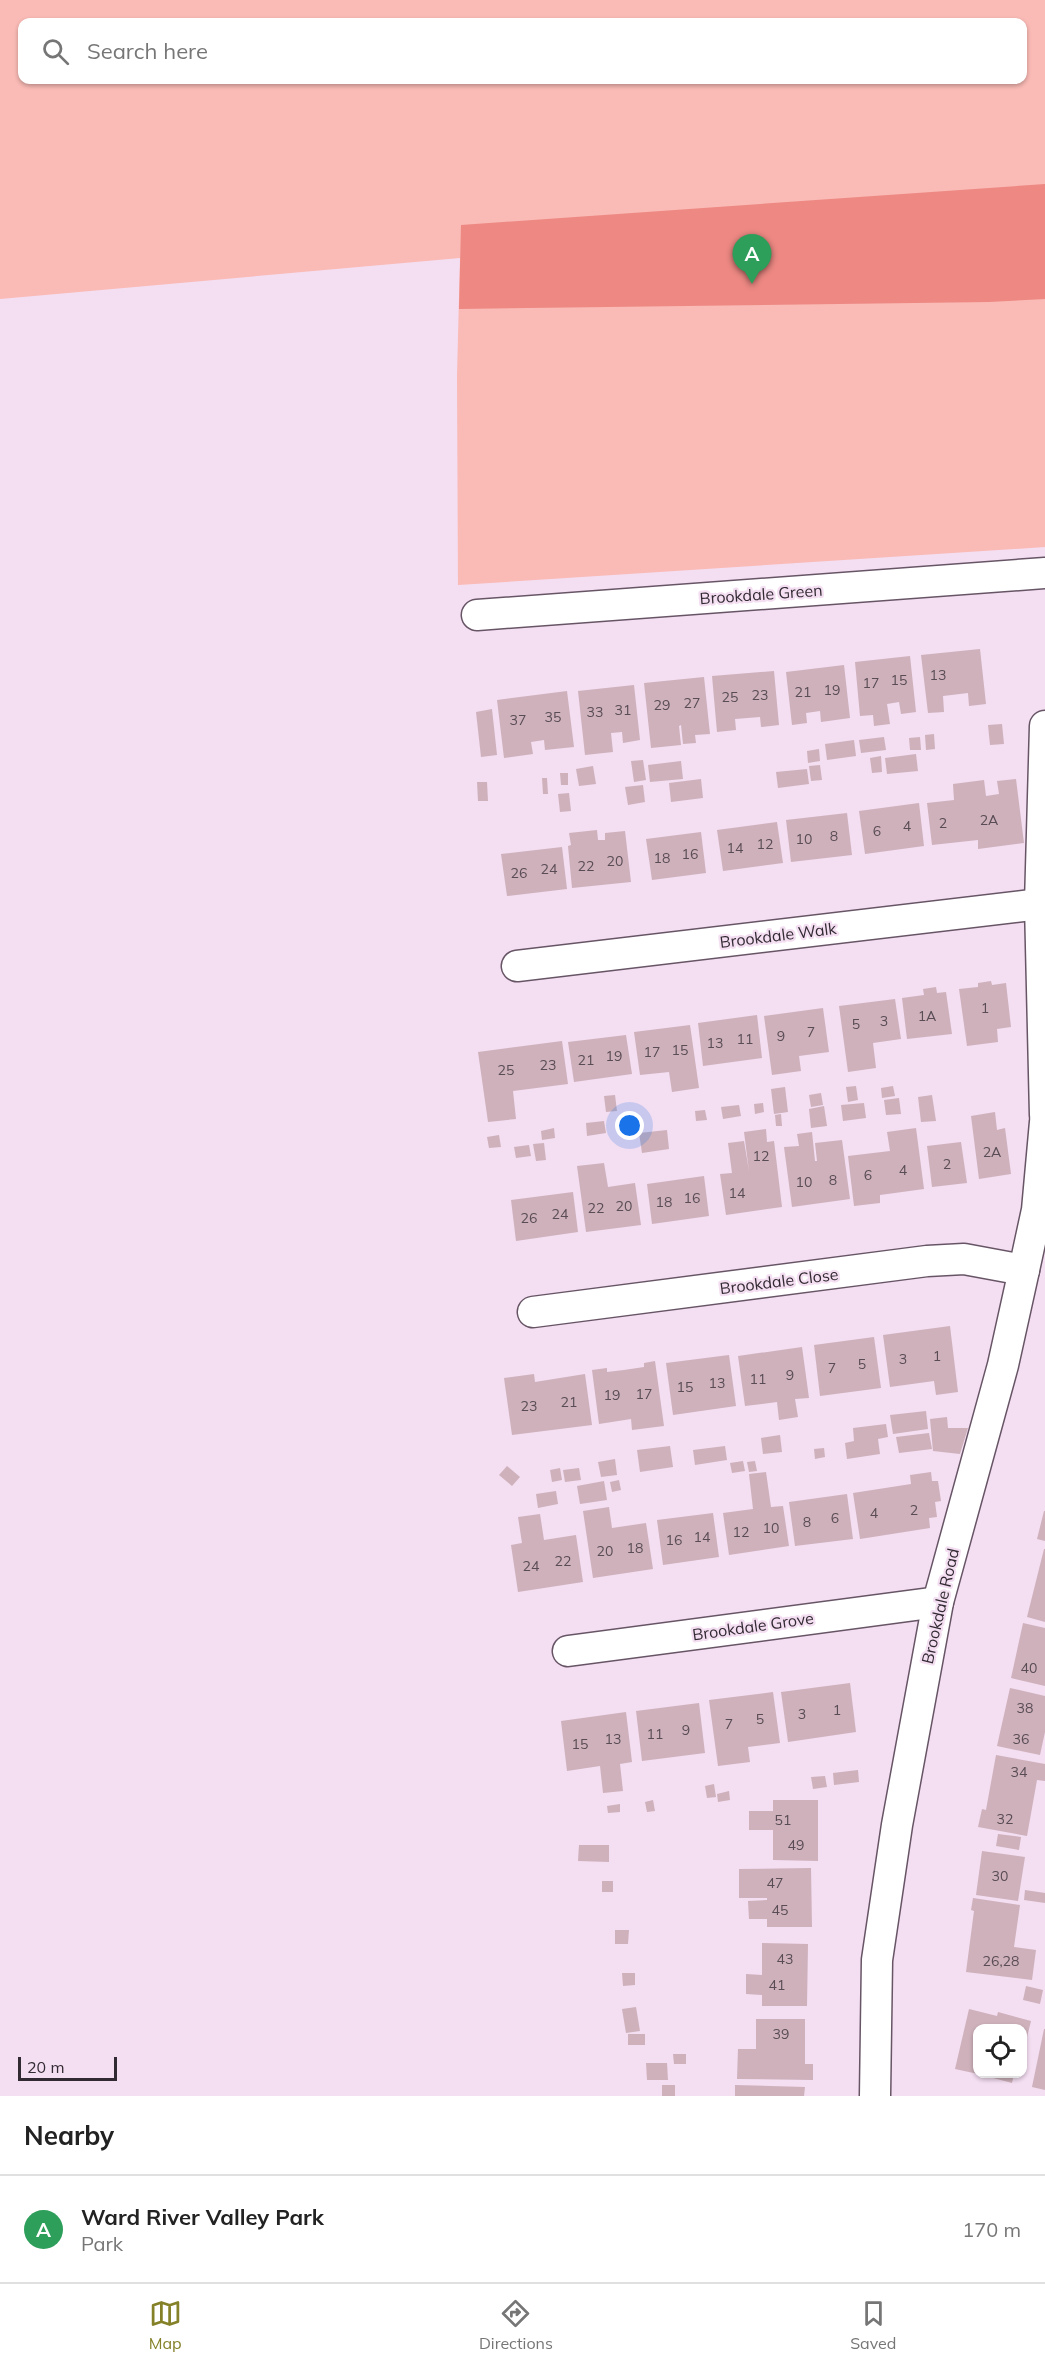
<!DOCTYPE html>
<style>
:root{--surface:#fff;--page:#f2f2f2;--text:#222;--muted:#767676;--line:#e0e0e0;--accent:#848129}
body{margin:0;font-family:Mulish,sans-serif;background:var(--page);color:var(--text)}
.controls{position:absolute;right:18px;bottom:18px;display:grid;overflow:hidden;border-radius:12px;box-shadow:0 2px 4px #0004}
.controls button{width:54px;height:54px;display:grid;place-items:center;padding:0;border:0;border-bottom:2px solid var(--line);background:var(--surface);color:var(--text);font:30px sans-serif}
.scale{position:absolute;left:18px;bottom:15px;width:99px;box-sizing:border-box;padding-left:6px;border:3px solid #322a32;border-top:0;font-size:16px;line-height:21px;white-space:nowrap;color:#322a32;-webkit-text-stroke:4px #f4def2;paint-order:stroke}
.you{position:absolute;left:630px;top:1126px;width:21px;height:21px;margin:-15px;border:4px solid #fff;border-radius:50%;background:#1a73e8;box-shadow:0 0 0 9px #1a73e833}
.badge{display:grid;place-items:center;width:39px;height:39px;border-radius:50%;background:var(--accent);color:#fff;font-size:20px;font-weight:700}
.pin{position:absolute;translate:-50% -50px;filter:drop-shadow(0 2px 3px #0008)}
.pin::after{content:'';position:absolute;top:32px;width:21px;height:18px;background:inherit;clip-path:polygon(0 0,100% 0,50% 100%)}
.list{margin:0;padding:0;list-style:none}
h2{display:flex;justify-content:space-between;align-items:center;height:78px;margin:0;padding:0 24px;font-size:26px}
h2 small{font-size:20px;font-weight:400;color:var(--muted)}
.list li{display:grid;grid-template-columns:39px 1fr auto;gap:18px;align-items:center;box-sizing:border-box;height:108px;padding:0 24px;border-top:2px solid var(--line)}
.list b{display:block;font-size:22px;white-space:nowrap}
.list p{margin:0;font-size:20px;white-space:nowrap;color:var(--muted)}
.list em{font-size:20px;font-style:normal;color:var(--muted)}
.icon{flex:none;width:33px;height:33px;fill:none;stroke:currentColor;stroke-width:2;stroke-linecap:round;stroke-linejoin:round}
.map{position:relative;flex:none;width:1045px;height:2096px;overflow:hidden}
.search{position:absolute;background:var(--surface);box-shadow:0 2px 4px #0004;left:18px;right:18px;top:18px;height:66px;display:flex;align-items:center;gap:15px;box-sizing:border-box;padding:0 21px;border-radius:12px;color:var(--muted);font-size:22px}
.sheet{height:186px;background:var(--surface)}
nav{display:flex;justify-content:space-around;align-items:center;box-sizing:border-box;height:84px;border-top:2px solid var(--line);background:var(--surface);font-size:16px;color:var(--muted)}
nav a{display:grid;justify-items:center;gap:3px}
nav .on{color:var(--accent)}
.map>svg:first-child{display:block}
.green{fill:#fabab5;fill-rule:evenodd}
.forest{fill:#ed8883}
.building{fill:#ceb1bb}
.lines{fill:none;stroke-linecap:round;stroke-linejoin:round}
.minor-casing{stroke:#675566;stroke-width:33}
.minor{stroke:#fff;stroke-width:30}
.labels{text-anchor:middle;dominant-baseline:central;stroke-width:4.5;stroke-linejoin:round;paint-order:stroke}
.number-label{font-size:14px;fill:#594c54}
.street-label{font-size:16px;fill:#322a32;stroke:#f4def2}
</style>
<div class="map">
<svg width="1045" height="2096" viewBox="0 0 1045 2096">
<rect width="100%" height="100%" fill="#f4def2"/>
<path class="green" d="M 0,0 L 1045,0 L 1045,547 L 458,585 L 457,376 L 460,258 L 0,299 ZM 22,22 L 1022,22 L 1022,80 L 22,80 Z"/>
<polygon class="forest" points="1045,184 1045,299 989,302 459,309 461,225"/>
<g class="building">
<polygon points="980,649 986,704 969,706 968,693 943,696 944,712 928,713 921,655"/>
<polygon points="910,656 916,712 901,714 899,702 887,704 890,724 874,726 873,715 860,716 855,662"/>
<polygon points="844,665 850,718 821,722 820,711 806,713 807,723 792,725 786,672"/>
<polygon points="774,671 779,725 761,727 760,717 735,719 736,730 717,732 712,676"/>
<polygon points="704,677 710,734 695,735 696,743 683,744 681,725 679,726 681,745 651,748 644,683"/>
<polygon points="634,685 640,740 623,743 622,732 611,733 613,752 585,755 578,691"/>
<polygon points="567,691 574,747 545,750 544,740 531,742 533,754 504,758 497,700"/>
<polygon points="492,709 497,755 481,757 476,712"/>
<polygon points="1002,724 1004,744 990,745 988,725"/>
<polygon points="934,734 935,749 926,750 925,735"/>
<polygon points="884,737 886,750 861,753 859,740"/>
<polygon points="920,737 921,750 910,750 909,738"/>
<polygon points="854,740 856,756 827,760 825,744"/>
<polygon points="819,749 820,761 808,763 807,751"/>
<polygon points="916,754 918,771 887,774 885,758"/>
<polygon points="881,756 882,772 872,773 870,758"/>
<polygon points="643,760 646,780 634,782 631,761"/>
<polygon points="681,761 683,779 650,782 648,765"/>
<polygon points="820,765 822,780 811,781 809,766"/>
<polygon points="593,766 596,784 579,786 576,769"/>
<polygon points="807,769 809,784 778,788 776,772"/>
<polygon points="560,773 568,773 568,785 561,785"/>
<polygon points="542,778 547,778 548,794 543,794"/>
<polygon points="701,779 703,798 671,802 669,783"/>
<polygon points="1016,779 1024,843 978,849 978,840 932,845 927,803 954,800 953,784 984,780 986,796 999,794 997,781"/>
<polygon points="477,782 487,782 488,801 478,801"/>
<polygon points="643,785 645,802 628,805 625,787"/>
<polygon points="569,793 571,811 560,812 558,794"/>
<polygon points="919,803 924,846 865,854 859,811"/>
<polygon points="847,813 852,855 791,862 786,820"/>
<polygon points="777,822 783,863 723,871 717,830"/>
<polygon points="597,830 598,840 605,840 605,833 625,831 631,882 572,888 568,846 571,845 569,833"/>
<polygon points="701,832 706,873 652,880 646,839"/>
<polygon points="562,847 567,889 507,896 501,854"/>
<polygon points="991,981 992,985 1006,983 1011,1027 997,1029 998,1042 967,1046 959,989 978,987 978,983"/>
<polygon points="936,987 937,993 946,992 952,1034 907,1039 902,998 924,995 923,989"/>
<polygon points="895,999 901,1039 873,1043 876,1068 848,1072 839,1006"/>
<polygon points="823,1008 829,1052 799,1056 801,1071 772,1075 764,1016"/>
<polygon points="757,1015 762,1058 703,1066 698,1023"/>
<polygon points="690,1025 699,1088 672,1092 669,1072 640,1075 634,1032"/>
<polygon points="626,1035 632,1074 574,1082 568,1042"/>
<polygon points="562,1041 568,1084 513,1091 516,1119 488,1122 478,1052"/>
<polygon points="856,1086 858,1100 848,1102 846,1087"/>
<polygon points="893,1086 895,1096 882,1098 881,1088"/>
<polygon points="785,1087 788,1112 774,1114 771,1089"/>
<polygon points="821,1093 823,1105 811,1107 809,1095"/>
<polygon points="615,1095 617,1111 606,1112 604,1096"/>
<polygon points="932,1095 936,1121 921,1122 918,1097"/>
<polygon points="899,1098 901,1114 886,1115 884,1100"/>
<polygon points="763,1103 764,1112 755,1114 754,1104"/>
<polygon points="864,1103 866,1118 843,1121 841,1105"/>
<polygon points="739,1105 741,1116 723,1119 721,1107"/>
<polygon points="824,1106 827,1126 811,1128 809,1109"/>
<polygon points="705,1110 707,1120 696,1121 695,1111"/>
<polygon points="995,1112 997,1130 1005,1128 1011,1174 979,1179 971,1116"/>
<polygon points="781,1114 782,1126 776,1126 775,1115"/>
<polygon points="604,1121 606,1133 587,1136 586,1123"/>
<polygon points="554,1128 555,1138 542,1140 541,1131"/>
<polygon points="916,1128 924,1189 880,1195 880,1203 854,1206 848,1156 890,1151 887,1132"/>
<polygon points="766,1129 767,1142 774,1141 782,1207 726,1215 720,1174 732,1173 728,1143 744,1141 749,1171 744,1132"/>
<polygon points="667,1130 669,1149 642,1153 639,1133"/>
<polygon points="812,1132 815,1161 817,1161 815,1143 842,1140 850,1199 792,1207 784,1147 799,1146 797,1134"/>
<polygon points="499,1135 501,1147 489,1148 487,1137"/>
<polygon points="961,1142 967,1183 932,1187 927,1146"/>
<polygon points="544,1143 546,1160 536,1161 533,1144"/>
<polygon points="529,1145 531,1156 516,1158 514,1147"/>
<polygon points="604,1163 608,1187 635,1183 641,1225 586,1232 577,1166"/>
<polygon points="704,1176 709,1216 652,1224 647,1184"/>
<polygon points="573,1192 578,1232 516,1241 511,1200"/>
<polygon points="950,1326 958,1392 936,1395 934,1381 890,1387 883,1335"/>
<polygon points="874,1337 881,1388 820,1396 814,1345"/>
<polygon points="802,1347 809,1398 795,1399 798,1417 779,1420 777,1402 745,1406 738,1356"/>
<polygon points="729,1355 736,1406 673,1415 666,1363"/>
<polygon points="655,1361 664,1426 632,1430 631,1419 599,1424 592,1370 607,1368 607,1372 624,1370 644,1367 644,1363"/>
<polygon points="534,1374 535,1382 585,1374 592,1425 512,1435 504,1378"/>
<polygon points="926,1411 928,1429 893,1434 890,1415"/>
<polygon points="947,1417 948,1428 968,1428 960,1454 933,1451 930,1419"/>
<polygon points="886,1424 888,1437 878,1439 880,1454 847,1459 845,1443 854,1441 853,1428"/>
<polygon points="929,1433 932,1449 899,1453 896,1437"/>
<polygon points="780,1435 782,1452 763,1454 761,1438"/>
<polygon points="670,1446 673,1467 640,1472 637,1450"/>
<polygon points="725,1446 727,1460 695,1465 693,1450"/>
<polygon points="824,1448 825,1457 815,1459 814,1449"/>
<polygon points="615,1459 617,1475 601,1477 598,1462"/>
<polygon points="743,1461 745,1471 732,1473 730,1463"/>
<polygon points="755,1461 757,1471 749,1472 747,1462"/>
<polygon points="507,1466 520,1477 512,1486 499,1475"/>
<polygon points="560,1468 562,1480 552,1482 550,1470"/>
<polygon points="579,1468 581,1480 565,1482 563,1470"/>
<polygon points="766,1472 771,1507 783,1506 789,1546 729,1555 723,1513 753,1509 749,1474"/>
<polygon points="931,1472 932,1481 938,1481 941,1501 935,1502 937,1517 929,1518 930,1528 860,1539 853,1493 911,1484 910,1475"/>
<polygon points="619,1480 621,1490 612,1492 610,1482"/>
<polygon points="604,1481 607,1500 580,1504 577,1486"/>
<polygon points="556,1491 558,1504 538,1508 536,1494"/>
<polygon points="847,1494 853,1539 795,1546 789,1502"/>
<polygon points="609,1507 612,1528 646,1523 653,1569 593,1578 583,1511"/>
<polygon points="1044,1511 1045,1511 1045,1541 1037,1539"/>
<polygon points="713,1513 719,1557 663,1565 657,1520"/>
<polygon points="540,1514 544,1540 576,1535 583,1582 518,1592 511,1545 522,1543 518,1517"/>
<polygon points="1044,1549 1045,1549 1045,1622 1027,1617"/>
<polygon points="1023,1623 1045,1628 1045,1686 1011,1678"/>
<polygon points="850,1683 856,1732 788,1742 781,1692"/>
<polygon points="1010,1688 1045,1696 1045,1732 1040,1755 997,1746"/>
<polygon points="773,1692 780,1743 748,1747 750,1762 718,1766 709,1700"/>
<polygon points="699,1703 705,1753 642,1761 636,1711"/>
<polygon points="626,1712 632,1762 620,1764 623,1791 603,1793 600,1766 567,1771 561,1721"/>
<polygon points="996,1755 1045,1764 1045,1781 1037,1780 1027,1836 978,1827 982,1809 986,1810"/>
<polygon points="858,1770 859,1782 834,1785 833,1773"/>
<polygon points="825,1776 827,1787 813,1789 811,1777"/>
<polygon points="714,1784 716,1797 707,1798 705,1786"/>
<polygon points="729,1791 730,1800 718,1802 717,1794"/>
<polygon points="653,1800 655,1811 647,1812 645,1802"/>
<polygon points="773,1800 818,1800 818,1861 773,1860 773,1830 749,1830 749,1811 773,1811"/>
<polygon points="620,1804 620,1812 608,1813 607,1806"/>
<polygon points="998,1834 1021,1837 1019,1850 996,1846"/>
<polygon points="579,1845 609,1845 609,1862 578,1861"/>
<polygon points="982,1851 1025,1857 1018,1901 976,1895"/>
<polygon points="811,1868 812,1927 767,1927 767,1919 749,1919 748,1901 767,1900 767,1898 739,1898 739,1869"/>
<rect x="602" y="1881" width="11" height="11"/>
<polygon points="1025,1890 1045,1893 1045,1903 1024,1900"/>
<polygon points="973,1898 1020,1905 1014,1947 1036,1950 1032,1980 966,1972 974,1911 971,1910"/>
<polygon points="615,1930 629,1930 628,1944 615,1944"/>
<polygon points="762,1943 808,1944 807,2006 762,2006 762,1995 746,1994 746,1974 762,1975"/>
<polygon points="622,1973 635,1973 635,1985 623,1986"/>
<polygon points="1026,1986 1043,1990 1040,2004 1023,2000"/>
<polygon points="636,2007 640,2031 626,2033 622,2009"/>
<polygon points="969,2009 997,2016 998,2012 1031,2021 1026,2041 1023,2040 1023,2028 978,2028 978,2074 955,2069"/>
<polygon points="756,2019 805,2019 805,2064 813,2064 813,2080 737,2079 738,2049 756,2049"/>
<polygon points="1044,2029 1045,2029 1045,2090 1032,2087"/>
<rect x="628" y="2034" width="17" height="11"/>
<polygon points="673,2054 686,2054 686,2064 674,2064"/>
<polygon points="646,2063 667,2063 668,2080 647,2080"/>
<polygon points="978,2074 1014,2074 1012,2083"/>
<rect x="662" y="2085" width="13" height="11"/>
<polygon points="735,2085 805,2087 804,2096 735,2096"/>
</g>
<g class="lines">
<g class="minor-casing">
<g id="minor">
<polyline points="477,615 1045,573"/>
<polyline points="1045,726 1040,904 1045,1115"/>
<polyline points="517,966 1040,904"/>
<polyline points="533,1312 927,1261 964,1259 1024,1270"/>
<polyline points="568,1651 938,1602"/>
<polyline points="875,2096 877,1960 897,1825 938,1602 1003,1365 1024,1270 1037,1210 1045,1122"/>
</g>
</g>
<use href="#minor" class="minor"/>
</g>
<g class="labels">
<g class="number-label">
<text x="938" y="675">13</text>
<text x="899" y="680">15</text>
<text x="871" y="683">17</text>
<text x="832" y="690">19</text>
<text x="803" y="692">21</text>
<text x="760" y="695">23</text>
<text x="730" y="697">25</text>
<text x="692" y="703">27</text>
<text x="662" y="705">29</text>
<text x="623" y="710">31</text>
<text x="595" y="712">33</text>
<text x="553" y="717">35</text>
<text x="518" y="720">37</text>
<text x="989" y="820">2A</text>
<text x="943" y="823">2</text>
<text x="907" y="826">4</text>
<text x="877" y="831">6</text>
<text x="834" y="836">8</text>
<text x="804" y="839">10</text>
<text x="765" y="844">12</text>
<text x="735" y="848">14</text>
<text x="690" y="854">16</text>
<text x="662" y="858">18</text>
<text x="615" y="861">20</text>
<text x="586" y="866">22</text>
<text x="549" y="869">24</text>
<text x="519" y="873">26</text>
<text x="985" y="1008">1</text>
<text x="927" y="1016">1A</text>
<text x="884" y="1021">3</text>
<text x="856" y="1024">5</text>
<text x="811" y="1032">7</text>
<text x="781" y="1036">9</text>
<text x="745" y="1039">11</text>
<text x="715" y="1043">13</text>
<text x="680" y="1050">15</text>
<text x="652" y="1052">17</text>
<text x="614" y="1056">19</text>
<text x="586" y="1060">21</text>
<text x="548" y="1065">23</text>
<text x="506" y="1070">25</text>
<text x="992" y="1152">2A</text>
<text x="761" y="1156">12</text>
<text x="947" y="1164">2</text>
<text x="903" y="1170">4</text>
<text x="868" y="1175">6</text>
<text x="833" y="1180">8</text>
<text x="804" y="1182">10</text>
<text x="737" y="1193">14</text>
<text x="692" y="1198">16</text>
<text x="664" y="1202">18</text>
<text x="624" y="1206">20</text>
<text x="596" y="1208">22</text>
<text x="560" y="1214">24</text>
<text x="529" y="1218">26</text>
<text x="937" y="1356">1</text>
<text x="903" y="1359">3</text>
<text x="862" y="1364">5</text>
<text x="832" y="1368">7</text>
<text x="790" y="1375">9</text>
<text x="758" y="1379">11</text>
<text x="717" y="1383">13</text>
<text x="685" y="1387">15</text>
<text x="644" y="1394">17</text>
<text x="612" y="1395">19</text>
<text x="569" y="1402">21</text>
<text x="529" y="1406">23</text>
<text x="914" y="1510">2</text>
<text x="874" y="1513">4</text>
<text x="835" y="1518">6</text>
<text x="807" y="1522">8</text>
<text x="771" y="1528">10</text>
<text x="741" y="1532">12</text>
<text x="702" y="1537">14</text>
<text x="674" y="1540">16</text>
<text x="635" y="1548">18</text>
<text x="605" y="1551">20</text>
<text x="563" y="1561">22</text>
<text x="531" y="1566">24</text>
<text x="1029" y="1668">40</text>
<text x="1025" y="1708">38</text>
<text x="837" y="1710">1</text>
<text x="802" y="1714">3</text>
<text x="760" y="1719">5</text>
<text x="729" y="1724">7</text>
<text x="686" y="1730">9</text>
<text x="655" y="1734">11</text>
<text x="613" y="1739">13</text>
<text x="1021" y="1739">36</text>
<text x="580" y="1744">15</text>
<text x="1019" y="1772">34</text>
<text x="1005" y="1819">32</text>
<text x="783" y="1820">51</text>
<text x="796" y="1845">49</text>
<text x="1000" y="1876">30</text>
<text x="775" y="1883">47</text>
<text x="780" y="1910">45</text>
<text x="785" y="1959">43</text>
<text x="1001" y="1961">26,28</text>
<text x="777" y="1985">41</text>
<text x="781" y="2034">39</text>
</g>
<g class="street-label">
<text transform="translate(761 594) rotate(-4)">Brookdale Green</text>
<text transform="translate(778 935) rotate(-7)">Brookdale Walk</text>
<text transform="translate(779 1281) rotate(-7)">Brookdale Close</text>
<text transform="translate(940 1606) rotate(-77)">Brookdale Road</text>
<text transform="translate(753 1626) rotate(-8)">Brookdale Grove</text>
</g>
</g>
</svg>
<div class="controls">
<button><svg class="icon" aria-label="locate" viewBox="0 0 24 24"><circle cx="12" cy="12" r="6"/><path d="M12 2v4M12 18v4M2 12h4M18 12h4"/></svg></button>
</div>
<div class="scale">20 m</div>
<div class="you"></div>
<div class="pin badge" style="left:752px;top:284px;background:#2e9e5b">A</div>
<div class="search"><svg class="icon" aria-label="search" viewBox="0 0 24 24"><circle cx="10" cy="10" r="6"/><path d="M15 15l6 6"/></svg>Search here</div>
</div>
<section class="sheet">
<h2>Nearby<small></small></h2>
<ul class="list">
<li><span class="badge" style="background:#2e9e5b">A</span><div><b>Ward River Valley Park</b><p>Park</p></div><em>170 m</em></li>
</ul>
</section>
<nav>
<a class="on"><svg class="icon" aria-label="map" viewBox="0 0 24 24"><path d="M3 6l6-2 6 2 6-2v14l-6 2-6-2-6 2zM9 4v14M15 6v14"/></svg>Map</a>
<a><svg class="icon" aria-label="directions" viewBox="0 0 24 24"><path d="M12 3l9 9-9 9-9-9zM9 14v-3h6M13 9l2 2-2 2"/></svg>Directions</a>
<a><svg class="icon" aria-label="saved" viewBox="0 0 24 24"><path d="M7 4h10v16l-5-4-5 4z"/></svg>Saved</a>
</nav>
